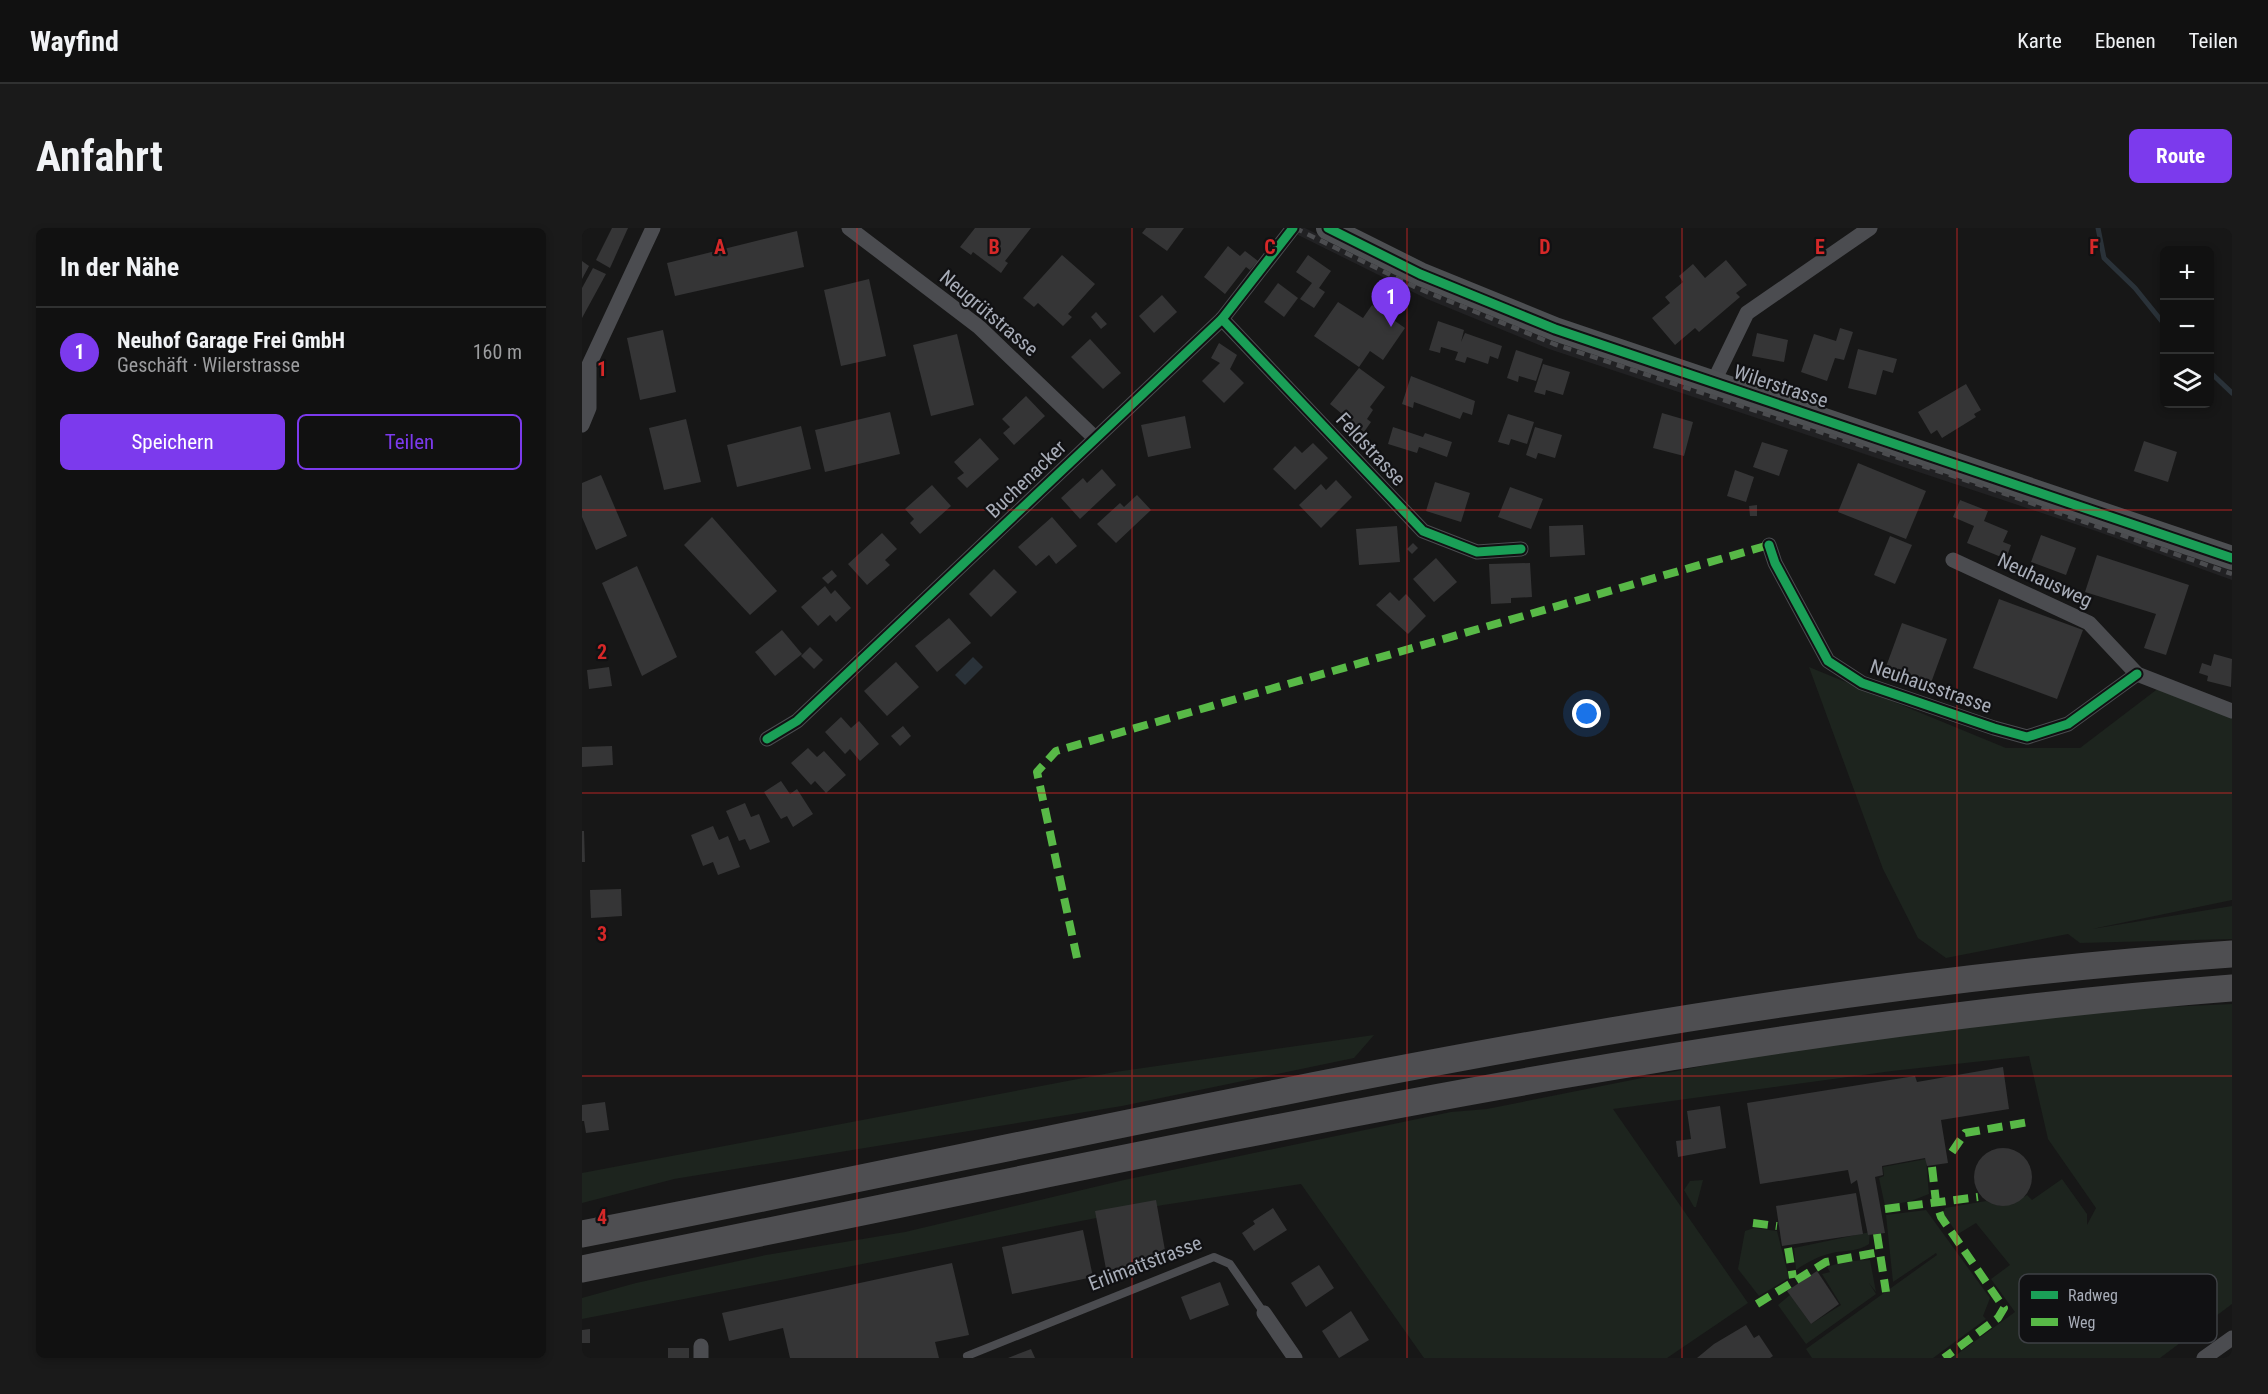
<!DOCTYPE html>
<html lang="de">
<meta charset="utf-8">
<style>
:root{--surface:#111;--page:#1a1a1a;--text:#f1f3f6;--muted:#9c9d9f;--line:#303131;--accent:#7c3aed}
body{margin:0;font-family:"Roboto Condensed",sans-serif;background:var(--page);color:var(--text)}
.controls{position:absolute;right:18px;top:18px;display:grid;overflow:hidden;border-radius:9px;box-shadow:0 3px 9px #0003}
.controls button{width:54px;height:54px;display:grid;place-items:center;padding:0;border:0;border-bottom:2px solid var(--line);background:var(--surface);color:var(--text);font:30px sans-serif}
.you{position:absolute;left:1005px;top:486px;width:21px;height:21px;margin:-15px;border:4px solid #fff;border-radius:50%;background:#1a73e8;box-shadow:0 0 0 9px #1a73e833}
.badge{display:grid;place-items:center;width:39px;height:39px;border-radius:50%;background:var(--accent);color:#fff;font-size:20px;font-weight:700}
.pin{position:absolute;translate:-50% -50px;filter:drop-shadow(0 2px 3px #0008)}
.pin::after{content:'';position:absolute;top:32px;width:21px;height:18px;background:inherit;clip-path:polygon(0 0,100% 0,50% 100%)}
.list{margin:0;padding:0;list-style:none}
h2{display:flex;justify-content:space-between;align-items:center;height:78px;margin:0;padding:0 24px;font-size:26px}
h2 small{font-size:20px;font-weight:400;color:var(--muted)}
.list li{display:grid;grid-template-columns:39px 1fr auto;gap:18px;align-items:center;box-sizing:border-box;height:90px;padding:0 24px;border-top:2px solid var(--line)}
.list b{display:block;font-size:22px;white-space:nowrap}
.list p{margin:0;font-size:20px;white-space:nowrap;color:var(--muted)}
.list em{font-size:20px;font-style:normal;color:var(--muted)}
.actions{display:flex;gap:12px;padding:18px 24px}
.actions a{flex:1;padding:14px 0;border:2px solid var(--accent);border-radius:9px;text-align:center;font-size:21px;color:var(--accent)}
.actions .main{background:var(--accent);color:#fff}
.icon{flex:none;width:33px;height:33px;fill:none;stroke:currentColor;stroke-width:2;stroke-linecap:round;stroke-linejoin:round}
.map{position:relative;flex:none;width:1650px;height:1130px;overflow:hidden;border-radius:9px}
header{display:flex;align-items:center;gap:36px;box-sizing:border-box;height:84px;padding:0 30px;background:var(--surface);border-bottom:2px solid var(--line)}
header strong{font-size:28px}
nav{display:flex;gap:33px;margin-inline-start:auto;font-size:21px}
.intro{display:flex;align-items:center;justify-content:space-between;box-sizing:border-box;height:144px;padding:0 36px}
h1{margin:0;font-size:42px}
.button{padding:15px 27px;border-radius:9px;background:var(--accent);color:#fff;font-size:21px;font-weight:700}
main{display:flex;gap:36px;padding:0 36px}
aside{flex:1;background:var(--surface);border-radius:9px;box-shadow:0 3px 9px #0003}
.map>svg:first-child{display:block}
.built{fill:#212123}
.green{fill:#1d241e}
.water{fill:#2a3239}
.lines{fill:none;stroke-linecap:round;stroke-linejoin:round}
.stream{stroke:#2a3239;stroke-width:5}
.building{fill:#353536}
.lane{stroke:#4b4c50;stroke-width:8}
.street{stroke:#4b4c50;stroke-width:15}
.primary{stroke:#4d4f52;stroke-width:24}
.highway{stroke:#4e4e51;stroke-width:27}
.rail{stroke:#4b4c4f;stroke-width:4.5;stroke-dasharray:8 6;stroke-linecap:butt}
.quiet{stroke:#58b947;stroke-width:8;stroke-dasharray:15 8;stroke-linecap:butt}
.cycleway-casing{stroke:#111113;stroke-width:13}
.cycleway{stroke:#1a9f57;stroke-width:9}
.grid{fill:none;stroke:#d62828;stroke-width:1.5;stroke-opacity:0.55}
.labels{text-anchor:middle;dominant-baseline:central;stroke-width:4.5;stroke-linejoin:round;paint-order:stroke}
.street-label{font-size:20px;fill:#a8adb8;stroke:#111113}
.key{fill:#111113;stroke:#3e4045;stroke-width:1.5}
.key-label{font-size:16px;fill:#a8adb8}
.grid-label{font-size:20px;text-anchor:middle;font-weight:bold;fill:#d62828;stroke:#111113;stroke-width:4.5;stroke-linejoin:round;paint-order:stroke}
</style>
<header>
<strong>Wayfind</strong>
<nav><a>Karte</a><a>Ebenen</a><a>Teilen</a></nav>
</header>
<div class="intro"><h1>Anfahrt</h1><a class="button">Route</a></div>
<main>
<aside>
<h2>In der Nähe<small></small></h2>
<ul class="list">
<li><span class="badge">1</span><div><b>Neuhof Garage Frei GmbH</b><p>Geschäft · Wilerstrasse</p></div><em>160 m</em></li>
</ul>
<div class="actions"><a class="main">Speichern</a><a>Teilen</a></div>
</aside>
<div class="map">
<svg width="1650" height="1130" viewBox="0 0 1650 1130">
<rect width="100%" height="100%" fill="#171717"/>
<polygon class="built" points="702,0 723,0 779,28 1650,341 1650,352 1514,303 967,121 845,71"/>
<g class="green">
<polygon points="1227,439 1424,520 1498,520 1582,456 1650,489 1650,672 1510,701 1650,678 1650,711 1498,715 1486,706 1364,730 1336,710 1301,641"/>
<polygon points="1650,776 1650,1076 1578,1130 1370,1130 1433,1084 1409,1051 1428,1037 1394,995 1376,1006 1361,986 1363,980 1404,973 1417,978 1431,976 1445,967 1450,972 1480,951 1505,986 1505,997 1514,980 1466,911 1447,828 1310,843 1031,881 1166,1075 1085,1130 842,1130 719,956 581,977 0,1091 0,1070 54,1055 184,1027 323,1004 542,952 869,884 905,881 1210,820 1411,794 1584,779"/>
<polygon points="792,807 772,830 540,878 92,951 0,975 0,945 533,844"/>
<polygon points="1344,931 1347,966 1329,973 1303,978 1297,950 1302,948 1301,939"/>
<polygon points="1121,952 1114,979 1112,979 1102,962 1108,953"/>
<polygon points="1344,982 1408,1070 1401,1088 1404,1091 1351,1130 1230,1130 1224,1121 1355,1027 1354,1025 1311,1054 1304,987"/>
<polygon points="1172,1000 1195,1003 1207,1050 1177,1068 1156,1041 1163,1003"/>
<path d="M 1288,1004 L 1287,1016 C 1276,1024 1263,1022 1250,1025 C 1237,1028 1225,1034 1214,1042 L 1212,1020 Z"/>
<polygon points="1288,1032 1294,1064 1287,1055 1294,1066 1224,1116 1196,1077 1208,1067 1229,1096 1259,1077 1240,1046 1248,1044 1245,1039 1264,1033"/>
</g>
<polygon class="water" points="391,429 401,439 383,457 373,447"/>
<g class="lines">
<g class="stream">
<polyline points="1516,0 1522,30 1553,60 1582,96"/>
<polyline points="1628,144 1650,165"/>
</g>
</g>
<g class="building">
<polygon points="30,0 46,0 28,40 14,32"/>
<polygon points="393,0 449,0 423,33 426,35 419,45 391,24 389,27 378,19"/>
<polygon points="564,0 602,0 585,23 560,5"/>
<polygon points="215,3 222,39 93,68 85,35"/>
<polygon points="646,18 658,28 663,23 676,33 668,42 664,39 643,66 622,49"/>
<polygon points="480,27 513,56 486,86 490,89 481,98 456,75 452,79 441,70"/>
<polygon points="726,27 749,43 737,60 743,64 732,80 718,71 730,55 714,44"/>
<polygon points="1144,32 1165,57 1154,65 1158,69 1117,104 1113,100 1093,117 1070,90 1088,75 1083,69 1101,54 1097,48 1111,36 1123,50"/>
<polygon points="0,33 7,38 0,51"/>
<polygon points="11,40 24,46 0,90 0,60"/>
<polygon points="287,51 304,128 259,138 242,62"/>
<polygon points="696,55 716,70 702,89 682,74"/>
<polygon points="580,67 595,84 572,105 557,88"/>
<polygon points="756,74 781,90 790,77 823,100 801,132 788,123 777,139 732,108"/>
<polygon points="514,84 525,96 519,101 509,89"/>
<polygon points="856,93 882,102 879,114 883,105 920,118 916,131 908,128 906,136 885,129 883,135 873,132 876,124 859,119 858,125 847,122"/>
<polygon points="1258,100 1271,104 1262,132 1253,130 1245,153 1219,144 1232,106 1254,113"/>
<polygon points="81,102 94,164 58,172 45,110"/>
<polygon points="1175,105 1206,112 1202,134 1170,128"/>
<polygon points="375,106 392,177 349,188 331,117"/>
<polygon points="508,111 539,145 521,161 489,129"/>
<polygon points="637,115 655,127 648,141 662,155 642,175 620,153 638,135 629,130"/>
<polygon points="1276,121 1315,131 1311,145 1301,142 1294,167 1266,160"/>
<polygon points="934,122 961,131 954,153 937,148 936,154 925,150"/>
<polygon points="961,136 988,144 981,167 964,162 963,167 952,164"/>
<polygon points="777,140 803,159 788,179 791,182 785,191 789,194 782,204 748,176"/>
<polygon points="829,148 893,173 890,187 881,184 878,191 832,174 831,180 820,176"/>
<polygon points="1384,156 1399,182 1392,186 1394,189 1360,210 1355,202 1349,206 1336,184"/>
<polygon points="444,168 463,188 432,217 421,205 428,199 420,191"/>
<polygon points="308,184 318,226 243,244 233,202"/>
<polygon points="1080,185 1111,194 1102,228 1071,220"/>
<polygon points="926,186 952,194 945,216 929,211 927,217 916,214"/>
<polygon points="603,188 609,220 566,229 559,197"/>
<polygon points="104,191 119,254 82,262 67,200"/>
<polygon points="219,198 229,241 155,259 145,217"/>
<polygon points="811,199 841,209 843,205 870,214 865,229 837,219 835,225 806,216"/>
<polygon points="953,199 980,207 973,230 956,225 954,231 944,227"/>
<polygon points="398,210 417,231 385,260 375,250 382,245 372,234"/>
<polygon points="1562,213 1595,224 1586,254 1552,243"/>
<polygon points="1180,214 1206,222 1197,248 1171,239"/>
<polygon points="731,215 746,230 713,262 691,241 713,218 720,225"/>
<polygon points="1276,235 1344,263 1324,311 1256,284"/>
<polygon points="520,241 534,257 498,291 479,270 501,250 505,255"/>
<polygon points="1153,242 1172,249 1164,274 1145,268"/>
<polygon points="19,247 45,308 14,322 0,289 0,255"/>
<polygon points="754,252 770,269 739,300 717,277 739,256 744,262"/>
<polygon points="853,254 888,265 879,294 844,283"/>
<polygon points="350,257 369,278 338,306 328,295 332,291 323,281"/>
<polygon points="928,259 961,271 949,301 916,289"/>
<polygon points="555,267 569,282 534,315 515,296 538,275 542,279"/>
<polygon points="1378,272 1406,283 1402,293 1426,303 1421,314 1429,317 1424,331 1385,315 1392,298 1371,289"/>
<polygon points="1175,277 1175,288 1168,288 1167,278"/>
<polygon points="130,289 195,363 168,387 102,317"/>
<polygon points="470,289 495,318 474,336 467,327 454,338 436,319"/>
<polygon points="1001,297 1003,327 968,329 967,298"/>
<polygon points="815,298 818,334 777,337 774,301"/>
<polygon points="300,305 315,321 303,332 308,337 285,357 266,336"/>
<polygon points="1459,307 1494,320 1484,347 1449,334"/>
<polygon points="1308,308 1330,317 1313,356 1292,347"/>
<polygon points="831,315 836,320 830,326 825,321"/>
<polygon points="1515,327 1607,357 1584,427 1562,420 1574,386 1503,364"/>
<polygon points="854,330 875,354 852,374 831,351"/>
<polygon points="948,335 950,369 929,370 929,375 909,376 907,336"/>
<polygon points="55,338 95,429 60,448 20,355"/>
<polygon points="412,341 435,364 409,389 387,366"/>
<polygon points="250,342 255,348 246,356 240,350"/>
<polygon points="243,358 249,366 253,362 269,380 254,394 248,387 236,398 219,379"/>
<polygon points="808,364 817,373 824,366 844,388 826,406 794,377"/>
<polygon points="1417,371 1501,402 1475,471 1391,440"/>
<polygon points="367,390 389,415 355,444 333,418"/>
<polygon points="1320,395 1365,411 1346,463 1301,447"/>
<polygon points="200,402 220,426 193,448 173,424"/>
<polygon points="228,419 241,432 232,441 219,428"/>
<polygon points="1632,426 1650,431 1649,459 1625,453 1626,448 1617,445 1620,435 1629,438"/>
<polygon points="314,434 337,459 305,488 282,463"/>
<polygon points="27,439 30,458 7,461 5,442"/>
<polygon points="259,489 269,500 277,493 297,516 278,533 268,521 263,526 243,504"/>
<polygon points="321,498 329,508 318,518 309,508"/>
<polygon points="30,518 31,537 0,539 0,519"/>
<polygon points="226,520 235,529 242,523 264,547 244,565 233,553 229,557 209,535"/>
<polygon points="199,553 208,566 215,561 231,586 211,599 205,588 199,591 182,564"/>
<polygon points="163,575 169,589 177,586 188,614 168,622 163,611 157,613 144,583"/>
<polygon points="131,598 137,612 146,608 158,639 136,647 131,634 121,638 109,607"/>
<polygon points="0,603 2,603 3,634 0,634"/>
<polygon points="39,661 40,688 9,690 8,662"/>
<polygon points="1421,839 1427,881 1359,892 1366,935 1345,938 1343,930 1300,938 1301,947 1293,949 1303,1005 1286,1007 1275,952 1269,956 1266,942 1178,956 1165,875 1333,848 1335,854"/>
<polygon points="23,874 27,902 4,905 2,893 0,893 0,877"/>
<polygon points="1138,878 1144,920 1096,929 1094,913 1109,911 1105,883"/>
<circle cx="1421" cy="949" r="29"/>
<polygon points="1274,965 1281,1006 1200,1018 1194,978"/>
<polygon points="574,972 584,1028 542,1039 543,1043 525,1046 513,983"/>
<polygon points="691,980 705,1002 672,1023 660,1005 673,996 671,993"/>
<polygon points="501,1002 511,1049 430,1066 420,1019"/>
<polygon points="370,1035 387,1107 353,1114 357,1130 208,1130 201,1100 147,1113 140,1085"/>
<polygon points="737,1037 752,1060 724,1079 709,1055"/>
<polygon points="1235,1043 1257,1076 1229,1096 1205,1063"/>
<polygon points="638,1054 647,1077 608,1092 599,1069"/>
<polygon points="769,1083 787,1112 757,1130 740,1103"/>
<polygon points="1164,1097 1172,1110 1177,1107 1191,1128 1188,1130 1115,1130 1132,1116"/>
<polygon points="8,1101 8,1115 0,1115 0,1102"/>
<rect x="86" y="1120" width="21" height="10"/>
<polygon points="449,1121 453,1130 426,1130"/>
</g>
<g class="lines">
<polyline class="lane" points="385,1128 632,1029 648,1036 682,1085"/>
<g class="street">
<polyline points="267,0 397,99 513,210"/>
<polyline points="640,91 841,303 895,324 939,321"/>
<polyline points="1131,155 1165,85 1288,0"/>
<polyline points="0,197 7,180 7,137 71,0"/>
<polyline points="1187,317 1193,335 1246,433 1280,455 1412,500 1445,509 1486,496 1555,446"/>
<polyline points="1371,332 1507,395 1555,446 1650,483"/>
<polyline points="185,511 215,493 640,91 711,0"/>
<polyline points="682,1085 713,1130"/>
<polyline points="119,1130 119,1118"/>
<polyline points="1622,1130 1650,1110"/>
</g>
<polyline class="primary" points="746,0 838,46 973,101 1650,330"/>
<g class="highway">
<path d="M 0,1006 C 548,900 1091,764 1650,726"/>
<path d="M 0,1041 C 548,932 1092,803 1650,760"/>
</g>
<polyline class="rail" points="713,0 835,60 972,116 1395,256 1650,346"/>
<g class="quiet">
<polyline points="495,730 455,544 474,523 1187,317"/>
<polyline points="1370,924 1383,905 1447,894"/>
<polyline points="1350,939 1354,974 1359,989 1422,1080 1416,1090 1362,1130"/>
<polyline points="1303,981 1396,969"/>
<polyline points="1171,995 1195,998"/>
<polyline points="1295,1006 1304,1064"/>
<polyline points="1206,1020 1211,1050"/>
<polyline points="1175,1076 1244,1034 1298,1024"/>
</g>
<g class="cycleway-casing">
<g id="cycleway">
<polyline points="746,0 838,46 973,101 1650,330"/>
<polyline points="640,91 841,303 895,324 939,321"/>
<polyline points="1187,317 1193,335 1246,433 1280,455 1412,500 1445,509 1486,496 1555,446"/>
<polyline points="185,511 215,493 640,91 711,0"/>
</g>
</g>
<use href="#cycleway" class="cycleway"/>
</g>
<path class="grid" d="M 275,0 L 275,1130M 550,0 L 550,1130M 825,0 L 825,1130M 1100,0 L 1100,1130M 1375,0 L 1375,1130M 0,282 L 1650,282M 0,565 L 1650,565M 0,848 L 1650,848"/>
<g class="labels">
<g class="street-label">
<text transform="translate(407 85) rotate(40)">Neugrütstrasse</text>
<text transform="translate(1199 158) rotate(18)">Wilerstrasse</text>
<text transform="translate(789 221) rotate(47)">Feldstrasse</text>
<text transform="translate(444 251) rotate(-44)">Buchenacker</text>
<text transform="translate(1463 352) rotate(25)">Neuhausweg</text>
<text transform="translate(1349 458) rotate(19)">Neuhausstrasse</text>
<text transform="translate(563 1035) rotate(-21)">Erlimattstrasse</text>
</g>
</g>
<rect x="1437" y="1046" width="198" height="69" rx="9" class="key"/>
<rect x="1449" y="1063" width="27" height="8" fill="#1a9f57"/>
<rect x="1449" y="1090" width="27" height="8" fill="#58b947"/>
<g class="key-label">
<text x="1486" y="1073">Radweg</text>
<text x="1486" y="1100">Weg</text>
</g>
<g class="grid-label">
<text x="138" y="26">A</text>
<text x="412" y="26">B</text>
<text x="688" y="26">C</text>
<text x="963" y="26">D</text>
<text x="1238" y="26">E</text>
<text x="1512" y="26">F</text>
<text x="20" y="148">1</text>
<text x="20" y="431">2</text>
<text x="20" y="713">3</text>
<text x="20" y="996">4</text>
</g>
</svg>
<div class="controls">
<button>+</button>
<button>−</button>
<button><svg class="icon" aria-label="layers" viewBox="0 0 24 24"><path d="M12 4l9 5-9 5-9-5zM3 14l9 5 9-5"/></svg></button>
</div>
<div class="you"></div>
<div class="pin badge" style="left:809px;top:99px">1</div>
</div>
</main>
